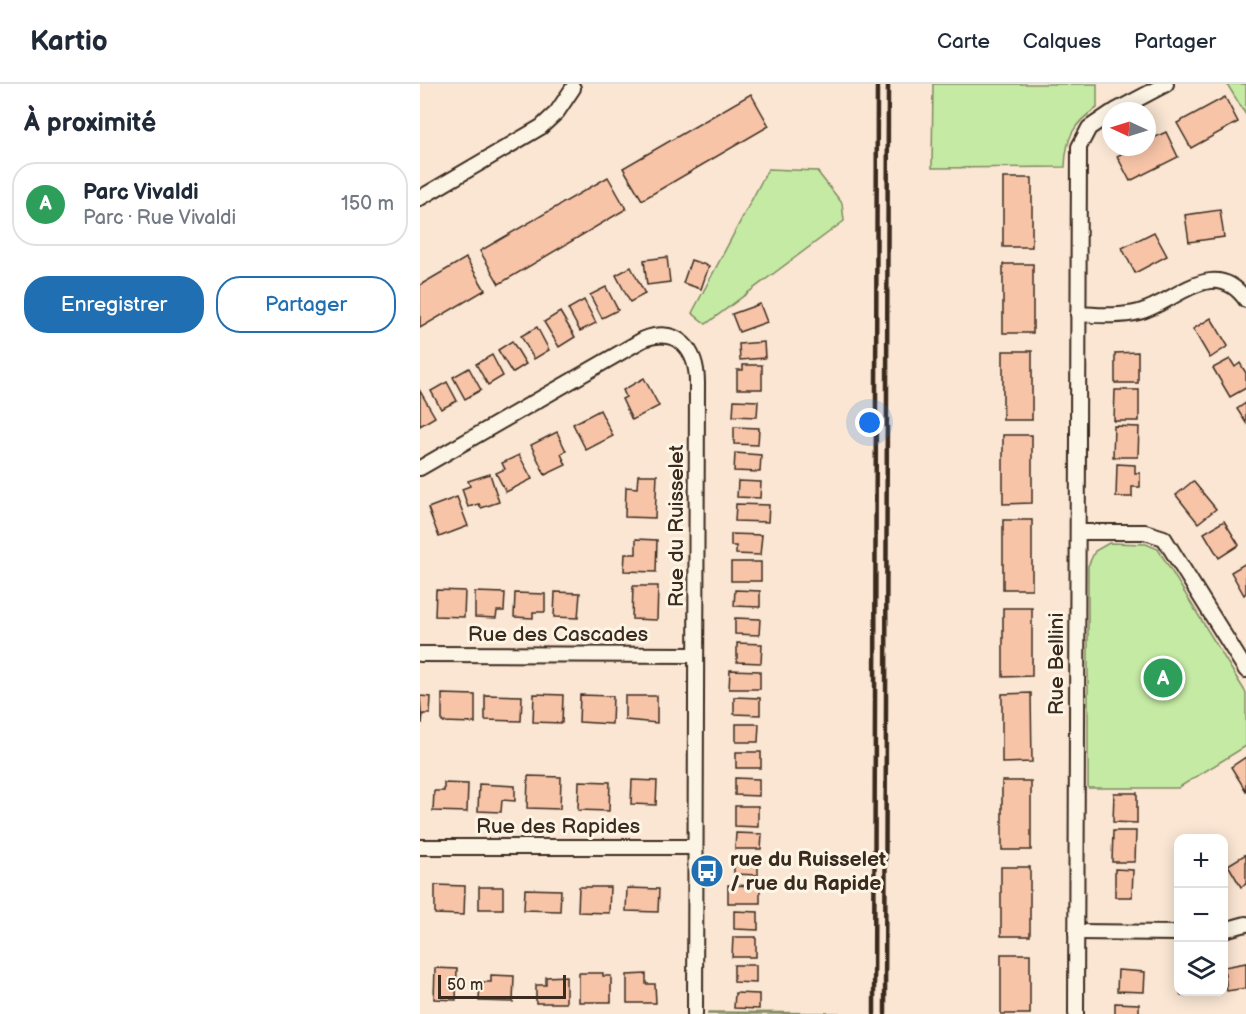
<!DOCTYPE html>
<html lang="fr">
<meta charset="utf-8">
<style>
:root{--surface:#fff;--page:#f6f6f7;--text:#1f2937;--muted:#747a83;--line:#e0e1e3;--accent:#1f6fb2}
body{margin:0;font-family:"Balsamiq Sans",sans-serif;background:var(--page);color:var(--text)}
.controls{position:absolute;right:18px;bottom:18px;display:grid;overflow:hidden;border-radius:12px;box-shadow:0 3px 15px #0003}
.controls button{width:54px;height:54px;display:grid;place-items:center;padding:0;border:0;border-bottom:2px solid var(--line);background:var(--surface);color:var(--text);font:30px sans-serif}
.compass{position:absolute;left:682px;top:18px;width:54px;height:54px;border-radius:50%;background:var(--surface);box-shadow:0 3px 15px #0003;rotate:274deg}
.scale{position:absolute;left:18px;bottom:15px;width:128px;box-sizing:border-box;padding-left:6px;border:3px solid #3b2a1e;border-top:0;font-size:16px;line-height:21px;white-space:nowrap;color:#3b2a1e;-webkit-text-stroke:4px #fcf5e5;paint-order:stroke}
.you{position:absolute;left:450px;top:339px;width:21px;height:21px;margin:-15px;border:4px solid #fff;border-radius:50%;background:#1a73e8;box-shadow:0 0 0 9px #1a73e833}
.badge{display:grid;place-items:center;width:39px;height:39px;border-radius:50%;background:var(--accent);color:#fff;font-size:20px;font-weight:700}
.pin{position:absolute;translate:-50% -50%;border:3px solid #fff;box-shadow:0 2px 6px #0006}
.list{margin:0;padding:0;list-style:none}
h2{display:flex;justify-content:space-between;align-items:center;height:78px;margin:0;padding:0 24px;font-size:26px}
h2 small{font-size:20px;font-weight:400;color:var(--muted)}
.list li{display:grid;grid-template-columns:39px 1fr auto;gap:18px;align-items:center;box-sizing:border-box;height:84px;margin:0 12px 12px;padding:0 12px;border:2px solid var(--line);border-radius:24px}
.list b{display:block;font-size:22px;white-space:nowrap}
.list p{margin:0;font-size:20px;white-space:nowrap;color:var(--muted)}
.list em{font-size:20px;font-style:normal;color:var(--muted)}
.actions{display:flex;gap:12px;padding:18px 24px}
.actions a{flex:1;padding:14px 0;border:2px solid var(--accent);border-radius:24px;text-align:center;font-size:21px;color:var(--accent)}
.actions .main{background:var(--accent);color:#fff}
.icon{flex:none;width:33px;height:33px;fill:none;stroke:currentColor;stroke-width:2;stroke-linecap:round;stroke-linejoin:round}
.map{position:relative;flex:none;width:826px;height:930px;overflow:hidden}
header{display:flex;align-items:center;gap:36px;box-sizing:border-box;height:84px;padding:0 30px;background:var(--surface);border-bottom:2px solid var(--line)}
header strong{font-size:28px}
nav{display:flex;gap:33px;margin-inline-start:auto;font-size:21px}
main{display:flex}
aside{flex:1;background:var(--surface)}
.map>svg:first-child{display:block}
.green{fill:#c5eaa4;stroke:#808a61;stroke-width:1.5}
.building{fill:#f7c4a8;stroke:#3b2a1e;stroke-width:1.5}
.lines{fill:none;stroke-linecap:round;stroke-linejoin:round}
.street-casing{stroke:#3b2a1e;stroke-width:18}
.street{stroke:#fcf5e5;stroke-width:14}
.rail{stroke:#3b2a1e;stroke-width:4.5}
.labels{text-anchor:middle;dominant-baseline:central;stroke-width:6;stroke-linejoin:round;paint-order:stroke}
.street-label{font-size:21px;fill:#3b2a1e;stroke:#fcf5e5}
.poi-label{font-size:21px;font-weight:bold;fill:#3b2a1e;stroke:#fcf5e5;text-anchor:start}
</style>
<header>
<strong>Kartio</strong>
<nav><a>Carte</a><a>Calques</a><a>Partager</a></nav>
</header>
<main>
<aside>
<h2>À proximité<small></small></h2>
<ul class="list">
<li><span class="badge" style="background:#2e9e5b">A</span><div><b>Parc Vivaldi</b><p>Parc · Rue Vivaldi</p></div><em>150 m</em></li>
</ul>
<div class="actions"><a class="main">Enregistrer</a><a>Partager</a></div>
</aside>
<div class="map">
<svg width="826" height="930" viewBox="0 0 826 930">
<rect width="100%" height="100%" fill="#fae6d3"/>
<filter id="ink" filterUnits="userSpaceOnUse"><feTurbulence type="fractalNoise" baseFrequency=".0167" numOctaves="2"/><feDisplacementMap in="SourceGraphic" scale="12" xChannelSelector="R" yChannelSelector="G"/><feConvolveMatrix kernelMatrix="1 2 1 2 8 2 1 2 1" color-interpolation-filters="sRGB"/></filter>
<g filter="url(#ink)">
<g class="green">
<path d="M 513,0 L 677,0 L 677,24 C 653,39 646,54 645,83 L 512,84 Z"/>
<polygon points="807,0 826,0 826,31"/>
<polygon points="348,85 397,87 422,119 424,137 286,240 272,229"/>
<polygon points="689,459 726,460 738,465 826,609 826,662 758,704 668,704 668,482 675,467"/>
<polygon points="288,928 419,929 419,930 288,930"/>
</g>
<g class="building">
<polygon points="331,10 349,42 222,116 203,84"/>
<polygon points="805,13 818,38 771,64 757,39"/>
<polygon points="746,48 758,73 710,97 697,72 715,63 727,63 727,57"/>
<polygon points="188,93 206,125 79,200 60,167"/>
<rect x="583" y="94" width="29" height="69"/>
<polygon points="800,126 804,153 769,158 765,131"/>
<polygon points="734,148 747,172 715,189 702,164"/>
<polygon points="247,173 250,198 227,201 224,176"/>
<polygon points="46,174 65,206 0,244 0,201"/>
<polygon points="271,176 289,182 281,205 263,199"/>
<rect x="583" y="180" width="30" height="69"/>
<polygon points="211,183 225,210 210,218 196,191"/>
<polygon points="186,203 198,226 182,234 170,211"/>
<polygon points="164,216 176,239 160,247 148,225"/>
<polygon points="340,220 347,238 319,248 312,230"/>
<polygon points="140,228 155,253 139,263 124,238"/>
<polygon points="791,234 808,262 790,274 773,245"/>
<polygon points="117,243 129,266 114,275 101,252"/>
<polygon points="92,257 106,280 92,289 78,266"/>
<polygon points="344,258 345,274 320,276 319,260"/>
<rect x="583" y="267" width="29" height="69"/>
<polygon points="718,268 718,299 695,299 695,269"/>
<polygon points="72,271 83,292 68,301 56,280"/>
<polygon points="810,275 815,283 820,279 826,289 826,304 810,313 793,284"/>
<polygon points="323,281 342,281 342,305 317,305 317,286 323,286"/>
<polygon points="49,284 61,306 45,315 33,293"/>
<polygon points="224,294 239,322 212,336 202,315 206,313 203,306"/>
<polygon points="27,298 37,317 21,325 11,307"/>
<polygon points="695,306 719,306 719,337 694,337"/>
<polygon points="0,307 15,333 0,342"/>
<polygon points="314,316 338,317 337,333 313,332"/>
<polygon points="826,319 826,339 817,325"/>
<polygon points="180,326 193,352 166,366 153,340"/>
<polygon points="694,342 719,343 718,373 693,373"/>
<polygon points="314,343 339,344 338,361 314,360"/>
<polygon points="137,348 146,367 141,370 146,381 125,391 111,361"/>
<polygon points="583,351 612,351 612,419 583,420"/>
<polygon points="315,369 341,371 340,388 314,387"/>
<polygon points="99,371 112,395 86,408 76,389 85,385 82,379"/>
<polygon points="697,380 715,381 715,389 720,389 720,403 712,403 712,413 696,413"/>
<polygon points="70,390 79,418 61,424 59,420 48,423 42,405 50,402 48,397"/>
<polygon points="218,391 237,391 235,434 205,433 206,403 217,404"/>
<polygon points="318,397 341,398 340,414 317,413"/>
<polygon points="773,397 796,425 778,439 756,411"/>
<polygon points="37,413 48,442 19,453 8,424"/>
<polygon points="316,420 349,421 348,438 315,437"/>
<rect x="583" y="436" width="29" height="69"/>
<polygon points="804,437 819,461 799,474 784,449"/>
<polygon points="311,450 342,451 340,471 316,470 316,462 311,462"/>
<polygon points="216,455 237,456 236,488 204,487 205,470 216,470"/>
<rect x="311" y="478" width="30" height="19"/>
<polygon points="826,479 826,509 824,511 811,488"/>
<polygon points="213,502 238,502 237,536 212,535"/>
<polygon points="16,506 45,507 44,533 15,532"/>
<polygon points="315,506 340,507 340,523 314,522"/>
<polygon points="55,508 85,509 84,527 77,527 76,534 55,533"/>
<polygon points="135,508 160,509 158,534 134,533"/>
<polygon points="95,509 125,510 125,528 113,528 113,534 94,533"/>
<polygon points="583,524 612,524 612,592 583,593"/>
<polygon points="315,534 340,535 339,551 315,550"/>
<polygon points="317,559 342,560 341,579 317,578"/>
<polygon points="310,586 340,587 340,605 309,605"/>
<polygon points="611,609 612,678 582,679 582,610"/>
<polygon points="22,610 55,611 55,639 22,638"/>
<polygon points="114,610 143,611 142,639 113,638"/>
<polygon points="65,611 102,612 101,637 65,636"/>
<polygon points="160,611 193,612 192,640 159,638"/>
<polygon points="0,612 11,613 10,630 3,630 2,640"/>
<polygon points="205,612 237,612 237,639 205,636"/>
<polygon points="314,613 340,614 340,631 314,630"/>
<polygon points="316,640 339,640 338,658 316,658"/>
<rect x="316" y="668" width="25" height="16"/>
<polygon points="826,673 826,707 811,683"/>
<polygon points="108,692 141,693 140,725 107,724"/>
<polygon points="315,694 339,695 339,712 315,711"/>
<polygon points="212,696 237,697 236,721 211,720"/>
<polygon points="159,697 190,698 189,727 158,726"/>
<rect x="582" y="697" width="29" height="69"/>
<polygon points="24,699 48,700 47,728 13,727 14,707 24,707"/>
<polygon points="59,700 95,702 95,717 82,716 81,728 58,727"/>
<polygon points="694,709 717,709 717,739 693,738"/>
<polygon points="315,722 338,722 338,743 315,742"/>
<polygon points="693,747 716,747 715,778 692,778"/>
<polygon points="316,749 342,750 341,765 315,765"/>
<polygon points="826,770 826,800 821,803 808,781"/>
<polygon points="314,774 338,775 338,791 314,790"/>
<rect x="581" y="783" width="29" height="69"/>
<polygon points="695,785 713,786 712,813 695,813"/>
<polygon points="15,801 45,802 44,831 15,830"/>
<polygon points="308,801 340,802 340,819 308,819"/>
<rect x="59" y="803" width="24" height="22"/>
<polygon points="159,803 190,803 189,829 158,828"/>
<polygon points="207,804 239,805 238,828 206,827"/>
<polygon points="105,805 141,806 140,827 104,826"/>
<polygon points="314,827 338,828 338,846 314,845"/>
<polygon points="313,853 336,853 336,873 312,873"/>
<rect x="581" y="870" width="29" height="60"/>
<polygon points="826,879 826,904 807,907 804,883"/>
<polygon points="314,881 336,881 336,899 314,898"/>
<polygon points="15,884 37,885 36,916 14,915"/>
<polygon points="698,886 725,888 724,908 697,907"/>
<polygon points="159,889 183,889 183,892 191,892 191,918 159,918"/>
<polygon points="226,890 226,900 235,900 236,919 207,919 207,891"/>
<polygon points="71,891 94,892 93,918 59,917 60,898 71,898"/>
<polygon points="146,892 146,919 116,919 116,901 126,901 126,893"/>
<polygon points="760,908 794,908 794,909 761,912"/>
<polygon points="315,909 339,910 339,925 314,924"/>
<polygon points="695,919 719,920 719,930 695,930"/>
</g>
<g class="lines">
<g class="street-casing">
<g id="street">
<polyline points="695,27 746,0"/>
<polyline points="0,114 121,43 137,28 153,4"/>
<path d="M 658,230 C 678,231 699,233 719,228 C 756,218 794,171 826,216"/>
<path d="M 0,384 L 224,255 C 259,242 277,267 277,299 L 275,930"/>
<polyline points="658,448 725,448 744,454 826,586"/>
<polyline points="0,570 276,571"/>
<polyline points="0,763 275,763"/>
<polyline points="804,846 826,840"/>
<polyline points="656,848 758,849"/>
<polyline points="656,930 659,63 669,44 691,29"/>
</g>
</g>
<use href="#street" class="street"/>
<g class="rail">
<polyline points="454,930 457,0"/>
<polyline points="465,930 468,0"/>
</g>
</g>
</g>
<defs>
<g id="bus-disc" transform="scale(1.725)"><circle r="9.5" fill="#1f6fb2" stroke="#fcf5e5"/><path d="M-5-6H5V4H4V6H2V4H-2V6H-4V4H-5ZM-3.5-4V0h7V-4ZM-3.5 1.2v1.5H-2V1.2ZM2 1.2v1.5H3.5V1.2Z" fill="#fff"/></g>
</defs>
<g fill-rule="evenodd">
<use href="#bus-disc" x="287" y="787"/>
</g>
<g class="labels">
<g class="street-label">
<text transform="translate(256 442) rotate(-90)">Rue du Ruisselet</text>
<text x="138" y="550">Rue des Cascades</text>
<text transform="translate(636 580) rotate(-90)">Rue Bellini</text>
<text x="138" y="742">Rue des Rapides</text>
</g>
<g class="poi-label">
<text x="310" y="775">rue du Ruisselet<tspan x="310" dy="24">/ rue du Rapide</tspan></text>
</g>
</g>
</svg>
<div class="controls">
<button>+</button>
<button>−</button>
<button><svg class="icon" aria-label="layers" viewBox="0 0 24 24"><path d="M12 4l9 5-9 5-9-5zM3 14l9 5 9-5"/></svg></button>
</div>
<svg class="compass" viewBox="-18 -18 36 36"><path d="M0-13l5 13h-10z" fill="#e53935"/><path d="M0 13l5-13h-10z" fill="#747a83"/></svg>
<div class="scale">50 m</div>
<div class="you"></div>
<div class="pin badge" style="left:743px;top:594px;background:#2e9e5b">A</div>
</div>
</main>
